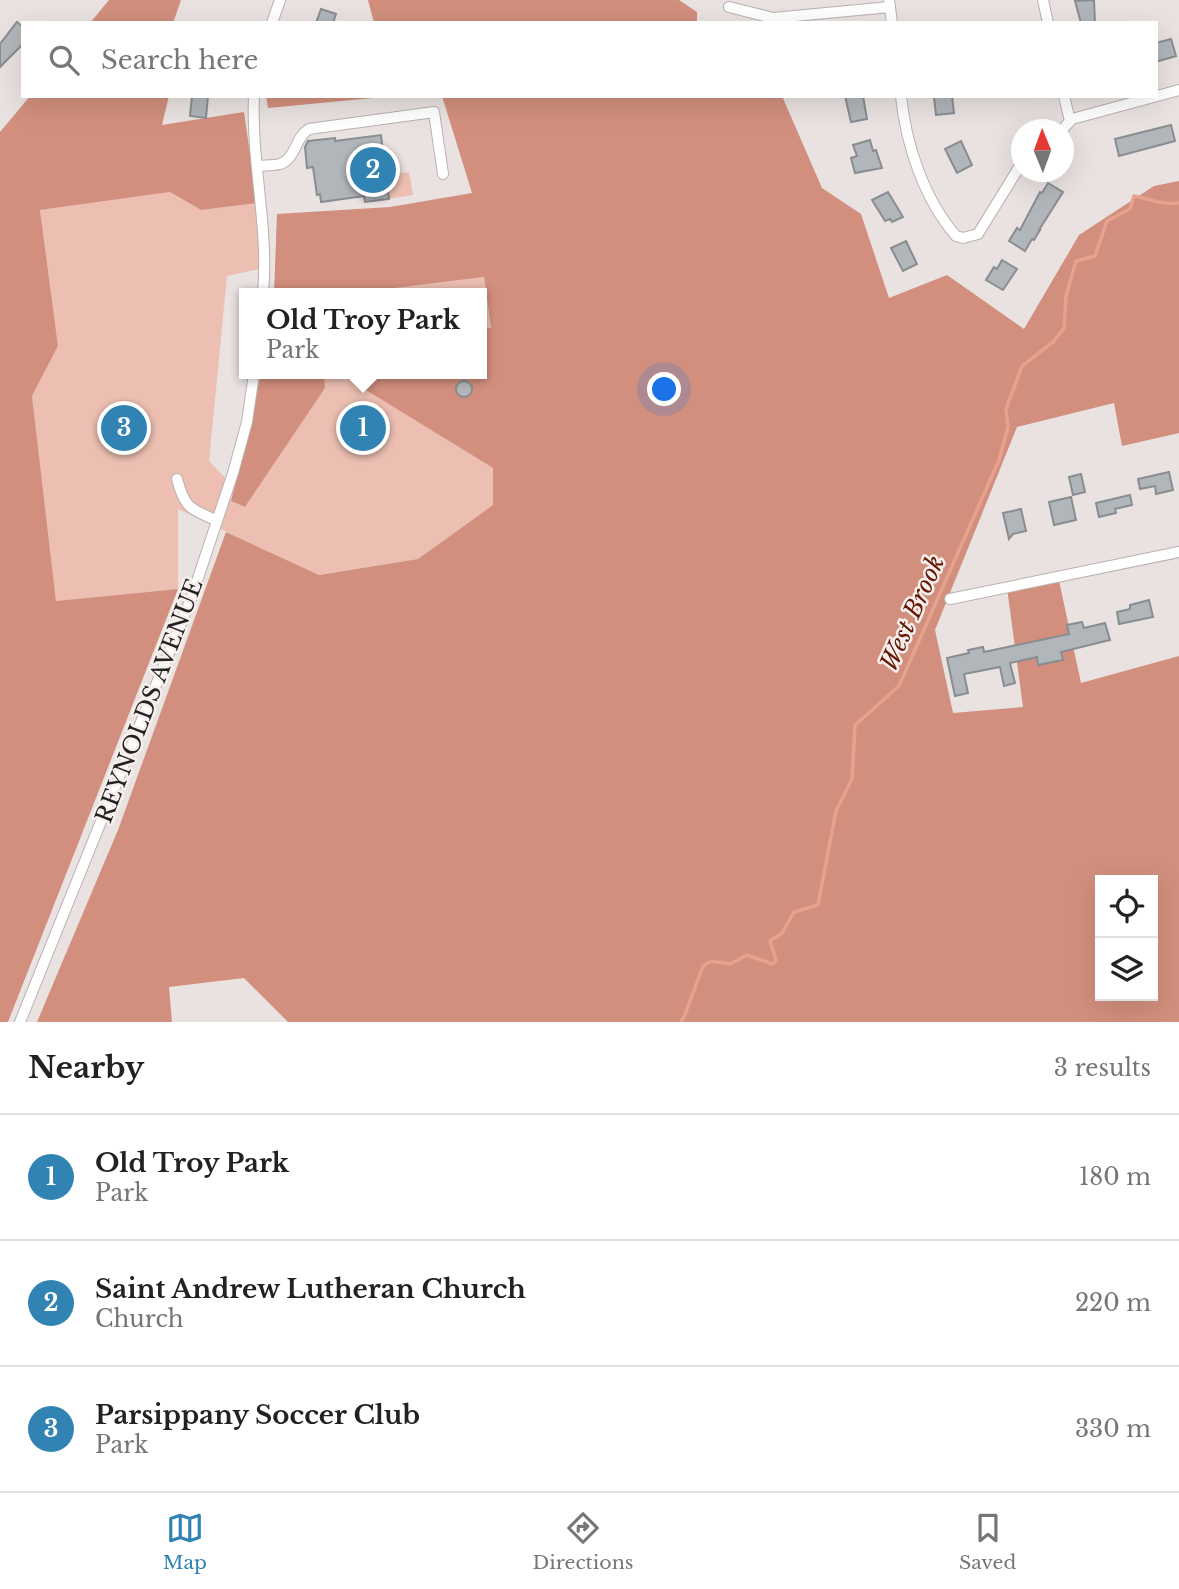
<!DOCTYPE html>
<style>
:root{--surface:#fff;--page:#f2f2f2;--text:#222;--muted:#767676;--line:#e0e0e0;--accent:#3083b3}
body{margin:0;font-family:"Libre Baskerville",serif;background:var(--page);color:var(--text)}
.controls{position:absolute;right:21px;bottom:21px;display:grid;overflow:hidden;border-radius:0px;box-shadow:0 7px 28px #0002}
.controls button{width:63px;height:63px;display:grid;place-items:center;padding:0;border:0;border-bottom:2px solid var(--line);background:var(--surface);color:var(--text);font:35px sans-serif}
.compass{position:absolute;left:1011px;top:119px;width:63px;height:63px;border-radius:50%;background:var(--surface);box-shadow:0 7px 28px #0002;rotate:359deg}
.you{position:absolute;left:665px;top:390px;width:24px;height:24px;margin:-18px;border:5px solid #fff;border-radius:50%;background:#1a73e8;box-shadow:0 0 0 10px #1a73e833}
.badge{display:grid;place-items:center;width:46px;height:46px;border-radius:50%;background:var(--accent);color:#fff;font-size:23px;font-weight:700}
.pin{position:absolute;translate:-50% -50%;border:4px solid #fff;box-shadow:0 2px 7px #0006}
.popup{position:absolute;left:239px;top:288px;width:248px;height:91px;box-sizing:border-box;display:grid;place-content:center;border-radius:0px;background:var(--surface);filter:drop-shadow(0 2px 5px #0005);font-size:23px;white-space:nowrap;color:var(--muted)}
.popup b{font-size:26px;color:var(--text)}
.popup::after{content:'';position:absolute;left:50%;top:100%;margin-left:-14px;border:14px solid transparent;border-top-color:var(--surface)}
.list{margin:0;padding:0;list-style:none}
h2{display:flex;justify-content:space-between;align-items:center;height:91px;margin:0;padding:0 28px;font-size:30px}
h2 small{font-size:23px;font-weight:400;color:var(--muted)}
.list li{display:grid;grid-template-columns:46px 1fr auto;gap:21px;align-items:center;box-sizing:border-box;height:126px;padding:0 28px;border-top:2px solid var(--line)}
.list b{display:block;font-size:26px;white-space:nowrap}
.list p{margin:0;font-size:23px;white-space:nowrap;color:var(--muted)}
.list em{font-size:23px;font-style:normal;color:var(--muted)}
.icon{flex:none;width:38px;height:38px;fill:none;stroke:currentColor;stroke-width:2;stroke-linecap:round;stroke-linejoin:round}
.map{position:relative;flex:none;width:1179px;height:1022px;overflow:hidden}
.search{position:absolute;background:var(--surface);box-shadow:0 7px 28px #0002;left:21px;right:21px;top:21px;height:77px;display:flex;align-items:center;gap:18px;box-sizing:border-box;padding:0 24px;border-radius:0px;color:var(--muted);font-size:26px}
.sheet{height:469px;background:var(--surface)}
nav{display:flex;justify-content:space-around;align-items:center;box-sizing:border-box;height:98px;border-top:2px solid var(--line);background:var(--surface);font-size:19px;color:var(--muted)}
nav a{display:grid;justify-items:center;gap:4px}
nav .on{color:var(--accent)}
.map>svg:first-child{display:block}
.green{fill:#ecbfb2}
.forest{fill:#d28f7d;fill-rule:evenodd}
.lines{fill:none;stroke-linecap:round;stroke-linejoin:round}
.stream{stroke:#e6a28e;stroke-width:3.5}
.building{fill:#b1b6ba;stroke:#888d91;stroke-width:2}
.minor-casing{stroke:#b9b2b0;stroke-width:12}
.minor{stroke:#fff;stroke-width:10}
.labels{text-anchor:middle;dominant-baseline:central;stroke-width:5;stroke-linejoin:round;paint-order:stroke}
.street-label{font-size:23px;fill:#242221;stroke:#f6efed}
.water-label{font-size:24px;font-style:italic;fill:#661700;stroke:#f6efed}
</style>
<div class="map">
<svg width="1179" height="1022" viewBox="0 0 1179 1022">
<rect width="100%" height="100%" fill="#e9e2e0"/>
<g class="green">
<polygon points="409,172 413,195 389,199 386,175"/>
<polygon points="170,192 201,210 257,203 260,269 227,276 209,461 231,484 231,501 245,507 325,388 324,374 343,374 343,376 493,468 493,505 418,559 318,575 178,509 178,589 56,601 32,396 58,346 40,210"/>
<polygon points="484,277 491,329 482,329 482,293 354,293"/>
</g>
<g class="forest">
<polygon points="109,0 181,0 173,23 90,23"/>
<polygon points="368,0 679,0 697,12 697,23 374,23"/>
<polygon points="30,96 169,96 162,125 244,112 257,203 201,210 170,192 40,210 58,346 32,396 56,601 178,589 8,1022 0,1022 0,132"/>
<polygon points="266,96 394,96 268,108"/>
<path d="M 442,96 L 782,96 L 822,188 L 861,214 L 889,298 L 947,275 L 1024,329 L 1079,235 L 1154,186 L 1179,181 L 1179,433 L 1122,446 L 1114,403 L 1017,427 L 935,630 L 953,713 L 1023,707 L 1007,588 L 1058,576 L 1081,683 L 1179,656 L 1179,1022 L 288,1022 L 244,978 L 169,987 L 172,1022 L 37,1022 L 118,830 L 226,532 L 319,575 L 418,559 L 493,505 L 493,468 L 343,376 L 343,374 L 482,374 L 482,329 L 491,328 L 484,277 L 354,293 L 274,293 L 277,214 L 390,207 L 472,193 ZM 1100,880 L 1153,880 L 1153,996 L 1100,996 Z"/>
<polygon points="261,374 324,374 325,388 245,507 231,501"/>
</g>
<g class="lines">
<path class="stream" d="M 681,1022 L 684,1017 L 703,966 L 711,961 L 730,964 L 747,955 L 773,964 L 776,960 L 770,941 L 782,933 L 794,912 L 818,905 L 836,811 L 852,779 L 855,725 L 899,686 L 999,460 L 1008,427 L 1006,409 L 1022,366 L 1053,342 L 1064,328 L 1066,296 L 1076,261 L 1095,256 L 1107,221 L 1130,209 L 1134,196 C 1150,199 1163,205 1179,203"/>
</g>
<g class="building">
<polygon points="1094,0 1095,23 1081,23 1075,1"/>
<polygon points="321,9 336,14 333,23 316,23"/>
<polygon points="17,22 23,27 23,44 0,67 0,44"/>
<polygon points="1171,39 1176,56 1159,61 1156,59 1156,43"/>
<polygon points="192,96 208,96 206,118 190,116"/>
<polygon points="845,96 863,96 867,119 851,122"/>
<polygon points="952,96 954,113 936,115 934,97"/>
<polygon points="1171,125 1175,141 1119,156 1115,139"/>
<polygon points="381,135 389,199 365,202 364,196 321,202 320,194 317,195 313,167 307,168 305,147 308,141 335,138 335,141"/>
<polygon points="870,140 873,151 876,150 882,168 855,173 851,158 857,156 853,145"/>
<polygon points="961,141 972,165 957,173 945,149"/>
<polygon points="1048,183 1063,192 1039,230 1040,230 1034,240 1032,239 1025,251 1009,241 1017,228 1020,230 1040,192 1042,193"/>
<polygon points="888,192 903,217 892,222 890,219 885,221 872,200"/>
<polygon points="906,241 917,264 903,271 891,248"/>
<polygon points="1002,260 1017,269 1003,290 986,280 994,267 997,269"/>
<circle cx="464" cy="389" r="8"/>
<polygon points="1169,472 1173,490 1156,494 1155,486 1140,489 1138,479"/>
<polygon points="1081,474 1085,492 1073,495 1069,477"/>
<polygon points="1130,495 1132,505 1115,509 1116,513 1099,517 1096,503"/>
<polygon points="1071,497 1076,520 1054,525 1049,502"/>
<polygon points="1021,509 1026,531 1013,534 1009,539 1003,513"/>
<polygon points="1149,600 1153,617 1119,624 1117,612 1130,609 1130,605"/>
<polygon points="1082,622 1084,628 1105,623 1110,640 1061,652 1063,660 1038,665 1037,657 1010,663 1015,683 1004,686 1000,667 964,674 968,693 955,696 947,658 969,653 968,650 983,647 984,652 1069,634 1067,625"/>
</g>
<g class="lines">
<g class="minor-casing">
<g id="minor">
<polyline points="889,0 892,23"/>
<polyline points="1043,0 1048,23"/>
<polyline points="729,7 773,18 890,7"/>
<polyline points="272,23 280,0"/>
<path d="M 254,96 C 251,162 269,227 263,293"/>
<path d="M 901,96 C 906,145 924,199 956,236 L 963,238 L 978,234 L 1021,164"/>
<polyline points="1064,96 1070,121"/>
<polyline points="1062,130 1072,119 1179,90"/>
<path d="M 257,166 C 264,165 273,166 280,164 C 296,159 295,137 309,129 L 434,112 L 443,174"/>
<path d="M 177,479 C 185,509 190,508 217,521"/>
<polyline points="950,599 1179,552"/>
<polyline points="20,1022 192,596 233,473 247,422 254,374"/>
</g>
</g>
<use href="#minor" class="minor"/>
</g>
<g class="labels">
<g class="street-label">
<text transform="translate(149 701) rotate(-69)">REYNOLDS AVENUE</text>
</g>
<g class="water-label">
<text transform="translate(912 613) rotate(-66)">West Brook</text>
</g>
</g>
</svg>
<div class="controls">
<button><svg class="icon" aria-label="locate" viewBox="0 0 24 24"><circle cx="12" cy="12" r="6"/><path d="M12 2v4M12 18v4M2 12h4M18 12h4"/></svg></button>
<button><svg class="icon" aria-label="layers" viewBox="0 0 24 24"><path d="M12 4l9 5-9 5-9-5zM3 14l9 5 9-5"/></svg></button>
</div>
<svg class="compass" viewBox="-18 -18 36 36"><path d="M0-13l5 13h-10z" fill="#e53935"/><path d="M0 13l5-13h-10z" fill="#767676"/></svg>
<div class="you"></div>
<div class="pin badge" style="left:363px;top:428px">1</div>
<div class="popup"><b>Old Troy Park</b>Park</div>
<div class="pin badge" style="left:373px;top:170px">2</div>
<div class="pin badge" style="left:124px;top:428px">3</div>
<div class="search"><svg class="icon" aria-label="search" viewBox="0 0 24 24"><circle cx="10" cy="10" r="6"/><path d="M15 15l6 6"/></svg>Search here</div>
</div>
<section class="sheet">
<h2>Nearby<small>3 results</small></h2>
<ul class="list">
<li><span class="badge">1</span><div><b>Old Troy Park</b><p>Park</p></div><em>180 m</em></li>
<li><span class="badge">2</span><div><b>Saint Andrew Lutheran Church</b><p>Church</p></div><em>220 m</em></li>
<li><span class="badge">3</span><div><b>Parsippany Soccer Club</b><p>Park</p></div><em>330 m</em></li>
</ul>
</section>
<nav>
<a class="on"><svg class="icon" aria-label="map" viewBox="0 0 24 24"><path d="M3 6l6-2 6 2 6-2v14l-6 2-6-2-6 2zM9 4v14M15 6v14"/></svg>Map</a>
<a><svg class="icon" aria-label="directions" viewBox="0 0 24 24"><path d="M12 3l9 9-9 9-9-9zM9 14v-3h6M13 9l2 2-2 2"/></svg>Directions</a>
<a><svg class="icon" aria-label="saved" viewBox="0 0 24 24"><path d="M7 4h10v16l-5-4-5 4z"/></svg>Saved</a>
</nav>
